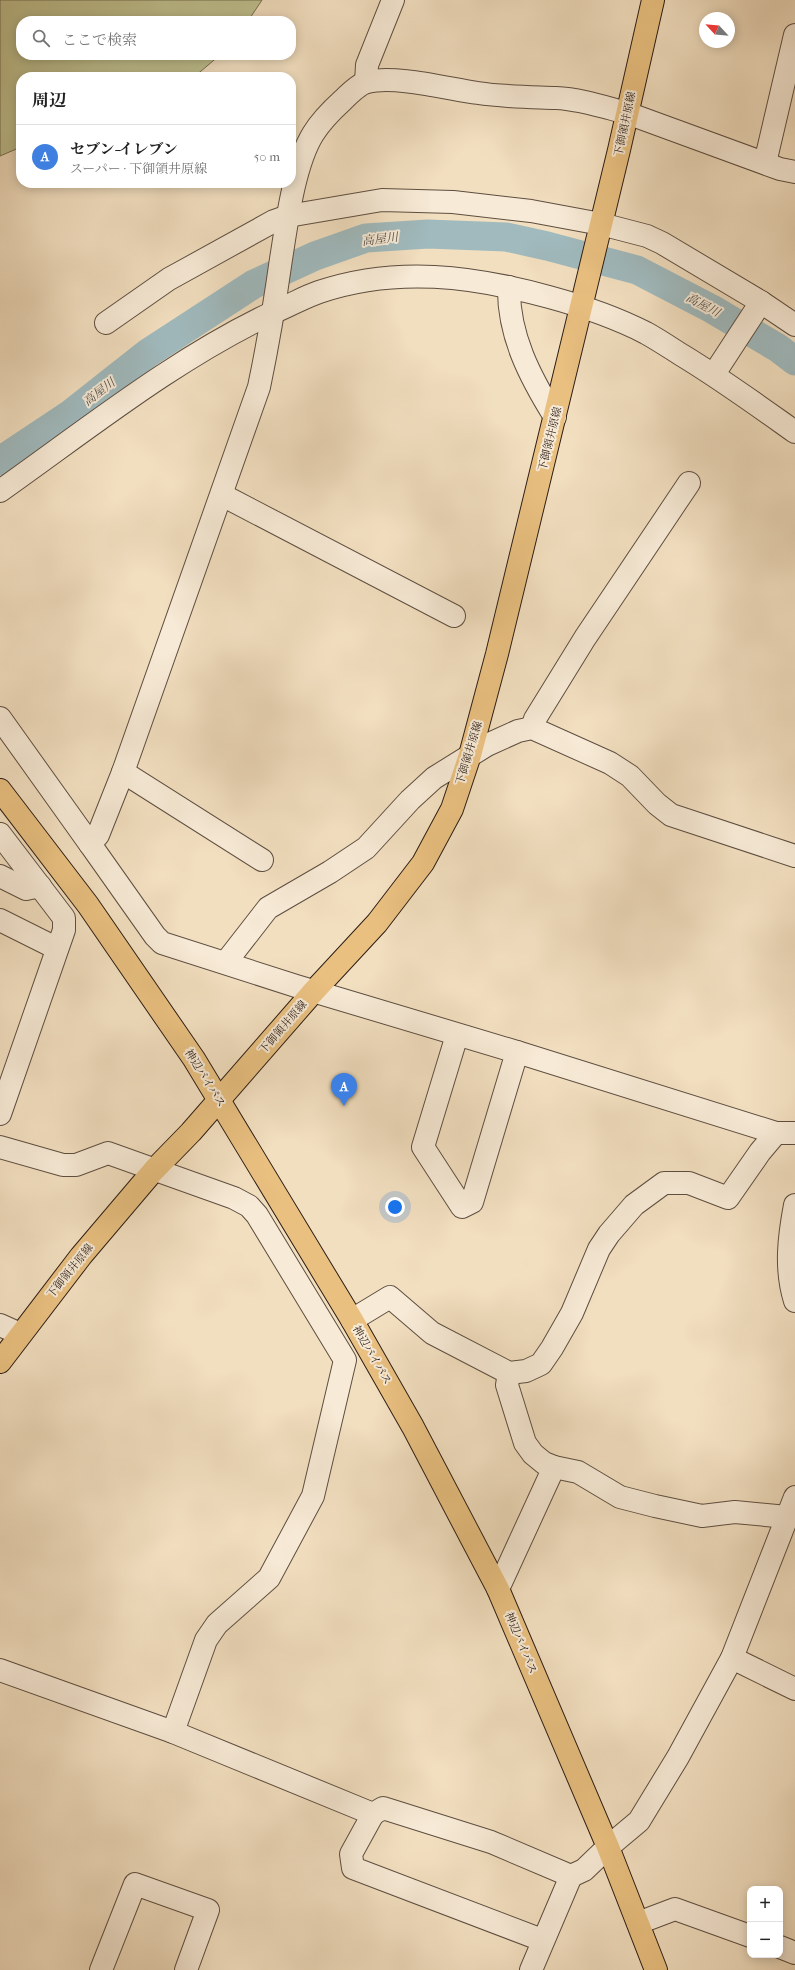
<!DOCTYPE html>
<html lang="ja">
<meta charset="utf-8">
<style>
:root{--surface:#fff;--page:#f6f6f6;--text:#222;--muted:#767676;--line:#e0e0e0;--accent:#8f2418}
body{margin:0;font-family:"IM FELL French Canon","Noto Serif JP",serif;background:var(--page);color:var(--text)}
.controls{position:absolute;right:12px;bottom:12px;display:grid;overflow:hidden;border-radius:8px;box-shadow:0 2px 10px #0003}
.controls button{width:36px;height:36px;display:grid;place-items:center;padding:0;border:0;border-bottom:1px solid var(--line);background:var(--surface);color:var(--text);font:20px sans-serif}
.compass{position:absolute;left:699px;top:12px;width:36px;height:36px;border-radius:50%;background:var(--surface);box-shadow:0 2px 10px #0003;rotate:296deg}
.you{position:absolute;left:395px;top:1207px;width:14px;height:14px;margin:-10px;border:3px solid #fff;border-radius:50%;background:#1a73e8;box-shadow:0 0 0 6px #1a73e833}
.badge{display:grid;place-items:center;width:26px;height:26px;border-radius:50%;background:var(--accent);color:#fff;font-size:13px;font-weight:700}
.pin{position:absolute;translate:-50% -33px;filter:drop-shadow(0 1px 2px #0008)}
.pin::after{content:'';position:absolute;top:21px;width:14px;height:12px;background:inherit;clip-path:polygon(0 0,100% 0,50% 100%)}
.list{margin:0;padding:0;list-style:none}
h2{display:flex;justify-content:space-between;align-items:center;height:52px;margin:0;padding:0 16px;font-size:17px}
h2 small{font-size:13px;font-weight:400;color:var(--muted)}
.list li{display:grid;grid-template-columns:26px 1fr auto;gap:12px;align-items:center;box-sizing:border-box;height:64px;padding:0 16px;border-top:1px solid var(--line)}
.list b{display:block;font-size:15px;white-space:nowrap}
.list p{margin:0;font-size:13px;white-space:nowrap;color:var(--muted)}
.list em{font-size:13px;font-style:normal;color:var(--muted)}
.icon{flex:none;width:22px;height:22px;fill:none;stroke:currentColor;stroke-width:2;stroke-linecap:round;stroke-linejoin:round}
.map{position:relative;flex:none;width:795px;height:1970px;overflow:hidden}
.search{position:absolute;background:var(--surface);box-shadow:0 2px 10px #0003;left:16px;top:16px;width:280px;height:44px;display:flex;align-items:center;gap:10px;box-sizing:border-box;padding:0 14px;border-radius:16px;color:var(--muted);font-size:15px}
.panel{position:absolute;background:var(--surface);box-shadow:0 2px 10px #0003;left:16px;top:72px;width:280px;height:116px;border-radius:16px}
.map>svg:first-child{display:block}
.green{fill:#bfc08f;stroke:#766e52}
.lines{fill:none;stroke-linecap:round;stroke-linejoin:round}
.river{stroke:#a0babe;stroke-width:29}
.minor-casing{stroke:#5e4e40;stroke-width:24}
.major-casing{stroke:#2c1d15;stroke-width:24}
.highway-casing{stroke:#2c1d15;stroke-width:24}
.minor{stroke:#f7ead6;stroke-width:22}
.major{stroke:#e9c080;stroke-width:22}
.highway{stroke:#e9c080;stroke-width:22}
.labels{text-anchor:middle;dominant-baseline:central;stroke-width:4;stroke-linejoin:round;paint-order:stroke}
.street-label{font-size:11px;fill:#2c1d15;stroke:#f7ead6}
.water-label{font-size:12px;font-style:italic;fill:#4f4c48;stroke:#f7ead6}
</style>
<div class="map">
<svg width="795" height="1970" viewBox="0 0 795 1970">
<rect width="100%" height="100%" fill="#f2dfc0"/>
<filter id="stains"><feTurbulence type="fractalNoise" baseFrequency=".005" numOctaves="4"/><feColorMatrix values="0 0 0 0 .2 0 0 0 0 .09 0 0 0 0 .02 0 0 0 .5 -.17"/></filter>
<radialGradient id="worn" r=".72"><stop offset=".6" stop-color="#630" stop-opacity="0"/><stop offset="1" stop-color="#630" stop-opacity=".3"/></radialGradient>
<polygon class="green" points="0,0 262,0 248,21 21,21 21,55 220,55 194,77 21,77 21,147 0,156"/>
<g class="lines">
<polyline class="river" points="0,461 72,413 148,353 254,284 315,256 366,238 428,234 506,237 547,246 637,270 712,309 778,348 795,361"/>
<g class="minor-casing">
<g id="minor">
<polyline points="366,82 367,65 393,0"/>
<polyline points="765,163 795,35"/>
<path d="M 795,172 L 780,169 L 627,113 C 604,107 580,99 556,98 C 530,97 504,97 478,93 C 448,89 396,75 367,82 C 359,84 349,94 343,100 C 332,110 321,121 313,134 C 294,165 287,222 281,259 C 275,302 268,344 259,387 L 123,772 L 98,835 L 90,844 L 155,936 L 162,943 L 296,986 L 517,1052 L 776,1133 L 795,1133"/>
<path d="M 509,287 C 508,335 530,377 555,417"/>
<polyline points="106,323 169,279 274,221 288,216 382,200 453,202 531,211 601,224 647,236 662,243 761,302 795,325"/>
<polyline points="714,374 761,302"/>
<path d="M 0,491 C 89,428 176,358 274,312 C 289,306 304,297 319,292 C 396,266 473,276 549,297 C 582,306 615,317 646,333 C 657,339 669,347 680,354 C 720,378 757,405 795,432"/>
<polyline points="222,495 454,616"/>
<polyline points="0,718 90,844"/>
<polyline points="532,728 535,719 585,638 689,483"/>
<polyline points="123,772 262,860"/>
<polyline points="0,834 64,918 64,930 0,1114"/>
<polyline points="0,876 26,889 40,886"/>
<polyline points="0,920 56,948"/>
<polyline points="226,962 268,908 330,872 366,848 410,800 434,778 487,745 518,731 532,728 610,763 630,776 657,804 671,815 795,856"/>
<polyline points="457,1035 423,1147 462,1207 472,1202 517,1052"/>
<polyline points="0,1147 63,1165 76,1165 108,1153 234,1198 249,1206 257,1215 345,1360 313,1496 269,1578 217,1624 206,1640 173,1732"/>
<path d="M 795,1205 C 789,1237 785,1269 795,1301"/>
<polyline points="352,1320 390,1297 432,1333 509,1373 526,1371 541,1364 552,1348 572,1313 599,1249 609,1234 634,1205 664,1183 689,1183 728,1198 760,1152 776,1133"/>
<polyline points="0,1325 20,1334"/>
<polyline points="509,1373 507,1385 525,1443 533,1454 544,1463 554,1467 578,1472 620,1497 655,1506 702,1516 735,1512 787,1517"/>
<polyline points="498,1589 554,1467"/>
<polyline points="732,1658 795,1689"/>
<polyline points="0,1670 173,1732 373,1814 383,1808 491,1842 571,1876 584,1870 608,1847 639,1821 678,1757 732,1658 795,1497"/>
<polyline points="373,1814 351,1854 353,1868 542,1940"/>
<polyline points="638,1923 675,1909 750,1936"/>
<polyline points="780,1947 795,1953"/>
<polyline points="101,1970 135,1884 208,1910 186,1970"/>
<polyline points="531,1970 571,1876"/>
</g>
</g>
<g class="major-casing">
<polyline id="major" points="0,1362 81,1256 154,1170 191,1132 314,991 377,923 423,863 452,809 470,755 497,654 619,150 653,0"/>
</g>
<g class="highway-casing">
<polyline id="highway" points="0,790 88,905 194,1059 352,1320 413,1427 498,1589 608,1847 656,1970"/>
</g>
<use href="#minor" class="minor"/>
<use href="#major" class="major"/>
<use href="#highway" class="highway"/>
</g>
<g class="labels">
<g class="street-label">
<text transform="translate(625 124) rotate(-78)">下御領井原線</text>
<text transform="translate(550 439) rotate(-76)">下御領井原線</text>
<text transform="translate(469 753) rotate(-73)">下御領井原線</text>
<text transform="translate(283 1027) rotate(-49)">下御領井原線</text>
<text transform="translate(205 1078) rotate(58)">神辺バイパス</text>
<text transform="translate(70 1271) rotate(-51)">下御領井原線</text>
<text transform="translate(372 1355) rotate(60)">神辺バイパス</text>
<text transform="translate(521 1643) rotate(67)">神辺バイパス</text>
</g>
<g class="water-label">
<text transform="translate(380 239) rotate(-7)">高屋川</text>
<text transform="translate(703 305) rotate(28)">高屋川</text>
<text transform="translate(99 392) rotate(-38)">高屋川</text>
</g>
</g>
<rect width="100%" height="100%" filter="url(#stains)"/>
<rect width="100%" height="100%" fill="url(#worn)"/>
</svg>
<div class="controls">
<button>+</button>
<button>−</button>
</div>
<svg class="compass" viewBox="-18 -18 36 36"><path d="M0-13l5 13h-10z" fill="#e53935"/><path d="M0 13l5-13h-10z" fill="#767676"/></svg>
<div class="you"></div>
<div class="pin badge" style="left:344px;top:1106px;background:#3f7fe0">A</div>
<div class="search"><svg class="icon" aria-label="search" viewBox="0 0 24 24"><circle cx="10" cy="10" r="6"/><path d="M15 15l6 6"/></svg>ここで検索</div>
<section class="panel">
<h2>周辺<small></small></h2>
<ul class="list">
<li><span class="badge" style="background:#3f7fe0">A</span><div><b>セブン-イレブン</b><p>スーパー · 下御領井原線</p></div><em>50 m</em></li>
</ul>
</section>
</div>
